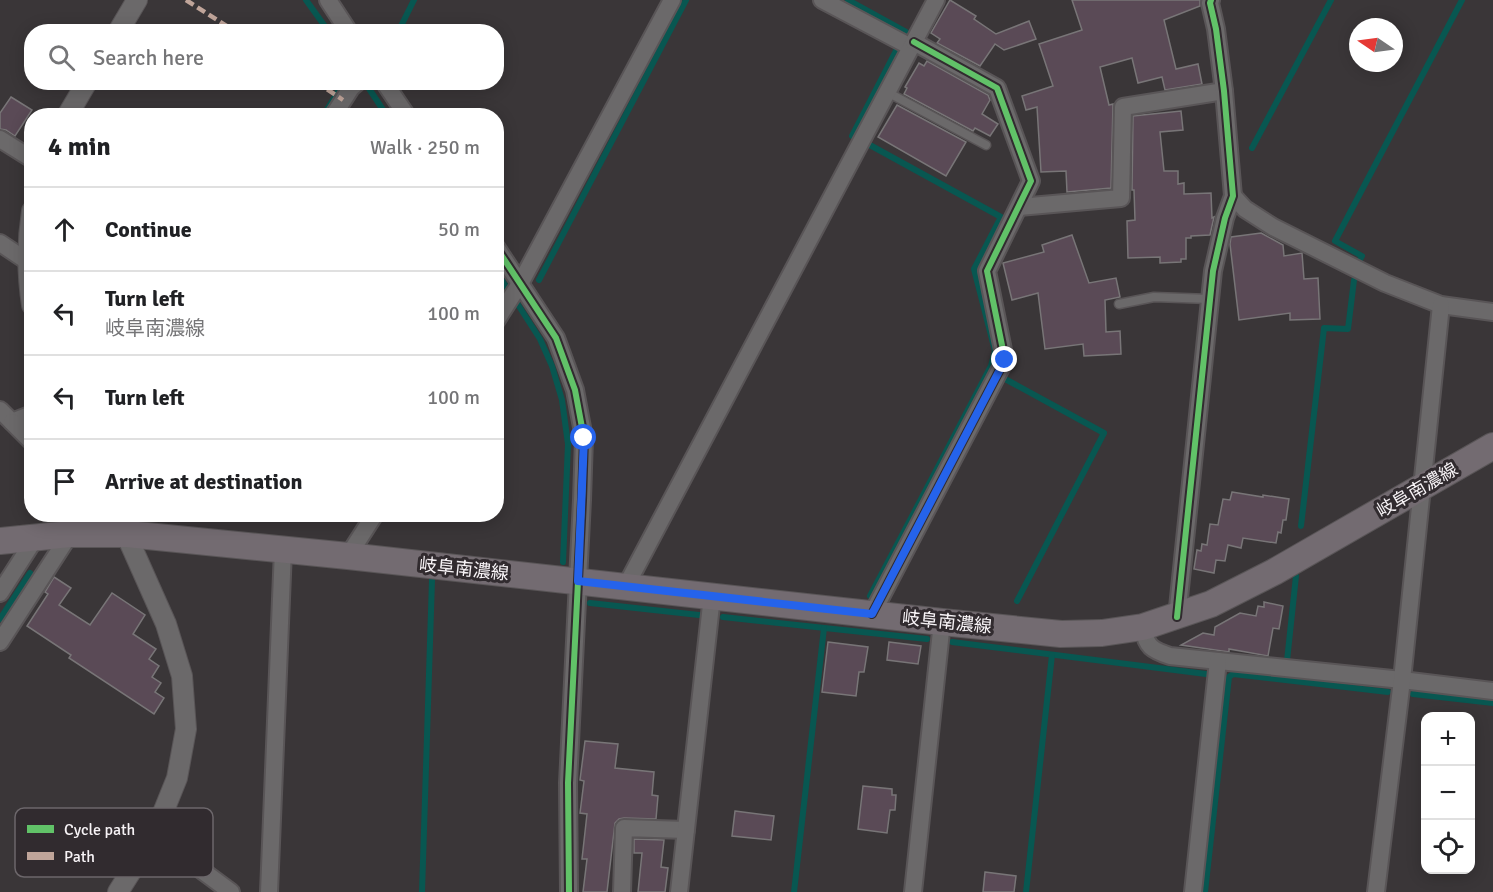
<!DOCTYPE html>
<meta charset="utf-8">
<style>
:root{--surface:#fff;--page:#f6f6f6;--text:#202124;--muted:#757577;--line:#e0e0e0}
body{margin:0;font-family:Signika,"Noto Sans JP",sans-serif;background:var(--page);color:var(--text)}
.controls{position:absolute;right:18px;bottom:18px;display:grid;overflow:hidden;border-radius:12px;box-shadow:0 3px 15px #0003}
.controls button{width:54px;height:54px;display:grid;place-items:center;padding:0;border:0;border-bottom:2px solid var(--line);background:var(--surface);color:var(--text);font:30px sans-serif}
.compass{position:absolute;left:1349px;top:18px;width:54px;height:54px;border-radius:50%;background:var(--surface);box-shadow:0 3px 15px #0003;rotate:283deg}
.stop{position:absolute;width:18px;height:18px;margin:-14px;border:4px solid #2563eb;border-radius:50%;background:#fff}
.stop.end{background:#2563eb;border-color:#fff;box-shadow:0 2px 6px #0008}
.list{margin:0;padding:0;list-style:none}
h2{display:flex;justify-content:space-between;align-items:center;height:78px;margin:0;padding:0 24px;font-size:26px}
h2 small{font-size:20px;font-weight:400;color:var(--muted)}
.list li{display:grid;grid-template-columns:39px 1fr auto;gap:18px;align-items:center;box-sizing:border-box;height:84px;padding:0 24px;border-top:2px solid var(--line)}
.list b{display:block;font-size:22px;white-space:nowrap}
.list p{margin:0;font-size:20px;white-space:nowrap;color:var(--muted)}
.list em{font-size:20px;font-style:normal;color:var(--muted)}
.icon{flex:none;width:33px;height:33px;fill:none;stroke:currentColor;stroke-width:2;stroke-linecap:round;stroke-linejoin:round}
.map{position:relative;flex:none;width:1493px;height:892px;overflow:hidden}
.search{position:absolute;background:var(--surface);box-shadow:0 3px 15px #0003;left:24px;top:24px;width:480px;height:66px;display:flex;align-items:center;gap:15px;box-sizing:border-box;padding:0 21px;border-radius:24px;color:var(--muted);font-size:22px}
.panel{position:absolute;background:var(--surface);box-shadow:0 3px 15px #0003;left:24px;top:108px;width:480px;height:414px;border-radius:24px}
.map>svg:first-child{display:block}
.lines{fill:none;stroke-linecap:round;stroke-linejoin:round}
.stream{stroke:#085751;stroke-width:6}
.building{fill:#5a4a56;stroke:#787577;stroke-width:1.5}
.service-casing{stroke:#595557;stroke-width:11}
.minor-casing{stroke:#595557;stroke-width:20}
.tertiary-casing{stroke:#595557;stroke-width:22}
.primary-casing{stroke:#595557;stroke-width:28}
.service{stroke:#6b696a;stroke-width:8}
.minor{stroke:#6b696a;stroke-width:16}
.tertiary{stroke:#6b696a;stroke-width:20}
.primary{stroke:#736b71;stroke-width:26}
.quiet{stroke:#c0a59a;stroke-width:4.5;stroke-dasharray:9 4.5;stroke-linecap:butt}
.cycleway-casing{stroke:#312b2f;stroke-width:10}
.cycleway{stroke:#61c268;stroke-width:6}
.route{stroke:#2563eb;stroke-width:8}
.labels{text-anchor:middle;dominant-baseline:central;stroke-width:6;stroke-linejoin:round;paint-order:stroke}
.street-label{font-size:18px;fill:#f7f3f6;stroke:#312b2f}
.key{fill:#312b2f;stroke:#6c676b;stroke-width:1.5}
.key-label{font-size:16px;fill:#f7f3f6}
</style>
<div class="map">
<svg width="1493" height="892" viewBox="0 0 1493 892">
<rect width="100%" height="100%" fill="#3a3638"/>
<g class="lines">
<g class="stream">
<polyline points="306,0 329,32"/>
<polyline points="848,0 906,32 905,34"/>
<polyline points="398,32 414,0"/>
<polyline points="366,84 387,116"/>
<polyline points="323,116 344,82"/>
<polyline points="852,136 897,49"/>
<polyline points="868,144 1001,217 974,269 995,351 991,366 870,596"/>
<polyline points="1252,148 1331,0"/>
<polyline points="1359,261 1362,256 1335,241 1462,0"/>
<polyline points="496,272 508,289"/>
<polyline points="539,280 686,0"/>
<polyline points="515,300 540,339 552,366 562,400 568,444 563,562"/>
<polyline points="1007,380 1104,433 1017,601"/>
<polyline points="1301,526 1324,328 1348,329 1354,280"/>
<polyline points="590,603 699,615"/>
<polyline points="723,617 927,639"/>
<polyline points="0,619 30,573"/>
<polyline points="952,642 1206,674"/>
<polyline points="1287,661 1296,576"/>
<polyline points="1413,694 1493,703"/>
<polyline points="422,892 432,580"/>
<polyline points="794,892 824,628"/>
<polyline points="1026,892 1052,655"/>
<polyline points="1205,892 1229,677 1233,674 1388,692"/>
</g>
</g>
<g class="building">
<polygon points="950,0 976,16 974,19 996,34 1029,21 1036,39 1004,50 995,44 980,66 937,43 940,39 931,33"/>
<polygon points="1072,0 1200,0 1200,6 1164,20 1176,69 1198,64 1202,84 1165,90 1162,77 1138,83 1132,58 1100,67 1109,105 1113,104 1111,188 1067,192 1066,171 1041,172 1037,107 1026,110 1022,96 1053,86 1039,44 1082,30"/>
<polygon points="927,61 988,95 990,100 982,114 998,124 990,136 975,128 973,131 904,94 907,88 905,87 919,63 924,66"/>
<polygon points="11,97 32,110 15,136 6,130 0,129 0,113"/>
<polygon points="897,105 966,142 946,176 878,137"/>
<polygon points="1181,111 1183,130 1160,132 1164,171 1178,171 1178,184 1184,183 1184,194 1211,193 1212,218 1214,217 1210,235 1191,236 1191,238 1186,238 1186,259 1181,259 1181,262 1160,263 1160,257 1128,258 1127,221 1135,220 1134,190 1132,190 1133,116"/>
<polygon points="1261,233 1283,245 1284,256 1302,253 1304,279 1318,278 1320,319 1290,320 1290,313 1239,320 1230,244 1231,237"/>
<polygon points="1072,235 1089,283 1116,278 1120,297 1105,300 1106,332 1120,331 1121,354 1084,356 1083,344 1045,349 1038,293 1012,300 1003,263 1044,252 1042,245"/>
<polygon points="1232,492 1263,497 1263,495 1289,499 1286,520 1283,520 1281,533 1278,532 1276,543 1243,538 1241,548 1228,545 1225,561 1216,560 1214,573 1194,569 1197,550 1201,551 1202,544 1207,545 1210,524 1218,525 1223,499 1230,500"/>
<polygon points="54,577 71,588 59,605 90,625 112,593 145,615 133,634 156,649 149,659 159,666 152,677 161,683 155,692 164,698 154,714 69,658 71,655 27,626 48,594 45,592"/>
<polygon points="1264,602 1283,606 1279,629 1273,628 1268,656 1229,649 1229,652 1181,645 1203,633 1214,635 1215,627 1240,613 1256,616 1258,606 1264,607"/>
<polygon points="828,642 868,647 864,672 859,672 856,696 822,692"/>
<polygon points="889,642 921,646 918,664 887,660"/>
<polygon points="585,741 618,744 615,768 654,772 652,795 658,796 656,819 624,818 619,819 615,823 607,892 583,892 587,859 582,859 587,814 580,813 584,781 580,780"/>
<polygon points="863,786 892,789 892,795 896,795 895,810 890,810 887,833 858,829"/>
<polygon points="735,811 774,816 771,840 732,836"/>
<polygon points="634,839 664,840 661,867 668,868 665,892 638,892 642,853 634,853"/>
<polygon points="985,872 1016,876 1014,892 983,892"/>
</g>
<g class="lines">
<g class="service-casing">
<g id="service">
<polyline points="887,92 986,145"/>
<polyline points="1119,304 1154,297 1210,299"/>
</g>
</g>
<g class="minor-casing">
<g id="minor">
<polyline points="328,0 349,32"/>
<polyline points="822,0 911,47"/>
<polyline points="384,82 407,116"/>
<polyline points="333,116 351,88 358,82"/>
<polyline points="0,139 32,159"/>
<polyline points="1233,196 1245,209 1273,227 1385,283 1441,305 1493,312"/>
<polyline points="1019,207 1121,198 1123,107 1224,91"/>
<polyline points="0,243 27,261"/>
<polyline points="496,247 556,338 575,390 584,438 582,500 568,783 569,892"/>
<polyline points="496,321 521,282 672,0"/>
<polyline points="0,410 12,422 32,414"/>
<polyline points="12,422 32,442"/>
<polyline points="348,556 375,514"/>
<polyline points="626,586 936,0"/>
<polyline points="0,593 36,537"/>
<polyline points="872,614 1005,360 987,271 1031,181 997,88 914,42"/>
<polyline points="1177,617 1213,271 1225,218 1233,196 1224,91 1216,29 1210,3 1211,0"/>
<path d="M 1143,627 C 1146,647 1152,650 1170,656 L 1402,680 L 1493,691"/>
<polyline points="0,642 70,534"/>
<polyline points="154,835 231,892"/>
<polyline points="269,892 283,550"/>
<polyline points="622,892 624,828 686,830"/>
<polyline points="679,892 712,596"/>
<polyline points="913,892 942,622"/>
<polyline points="1193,892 1218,661"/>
<polyline points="1376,892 1402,680 1441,305"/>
</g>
</g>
<g class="tertiary-casing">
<g id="tertiary">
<polyline points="118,32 137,0"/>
<polyline points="67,116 87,82"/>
<path d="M 32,211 C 27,243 27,273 32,305"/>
<polyline points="117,514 166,624 182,676 186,729 177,778 154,835 118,892"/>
</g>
</g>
<g class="primary-casing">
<polyline id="primary" points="0,541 70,534 127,534 348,556 942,622 1061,634 1102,633 1143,627 1211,604 1274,572 1493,446"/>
</g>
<use href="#service" class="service"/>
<use href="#minor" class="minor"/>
<use href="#tertiary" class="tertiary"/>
<use href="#primary" class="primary"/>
<g class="quiet">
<polyline points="186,0 236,32"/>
<polyline points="316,82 343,100"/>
</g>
<g class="cycleway-casing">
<g id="cycleway">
<polyline points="496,247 556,338 575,390 584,438 582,500 568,783 569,892"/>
<polyline points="872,614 1005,360 987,271 1031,181 997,88 914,42"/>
<polyline points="1177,617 1213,271 1225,218 1233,196 1224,91 1216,29 1210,3 1211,0"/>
</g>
</g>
<use href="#cycleway" class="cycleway"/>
</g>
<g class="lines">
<polyline class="route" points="584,438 578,581 872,614 1005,360"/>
</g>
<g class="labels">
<g class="street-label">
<text transform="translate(1417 490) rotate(-30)">岐阜南濃線</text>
<text transform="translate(464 569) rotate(6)">岐阜南濃線</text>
<text transform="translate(947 622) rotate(6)">岐阜南濃線</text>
</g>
</g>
<rect x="15" y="808" width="198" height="69" rx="9" class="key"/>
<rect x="27" y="825" width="27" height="8" fill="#61c268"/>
<rect x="27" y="852" width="27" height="8" fill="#c0a59a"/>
<g class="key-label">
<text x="64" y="835">Cycle path</text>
<text x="64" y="862">Path</text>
</g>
</svg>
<div class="controls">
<button>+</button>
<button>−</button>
<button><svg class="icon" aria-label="locate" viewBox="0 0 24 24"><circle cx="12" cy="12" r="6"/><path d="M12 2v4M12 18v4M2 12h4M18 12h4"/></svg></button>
</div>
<svg class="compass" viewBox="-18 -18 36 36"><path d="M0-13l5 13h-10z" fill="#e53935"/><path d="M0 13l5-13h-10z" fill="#757577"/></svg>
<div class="stop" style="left:584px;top:438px"></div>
<div class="stop end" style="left:1005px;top:360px"></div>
<div class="search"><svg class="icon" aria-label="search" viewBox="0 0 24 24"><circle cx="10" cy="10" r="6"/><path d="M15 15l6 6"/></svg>Search here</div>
<section class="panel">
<h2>4 min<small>Walk · 250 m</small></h2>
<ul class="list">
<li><svg class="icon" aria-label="ahead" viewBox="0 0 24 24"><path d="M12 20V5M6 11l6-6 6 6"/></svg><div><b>Continue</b></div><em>50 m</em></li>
<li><svg class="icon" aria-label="left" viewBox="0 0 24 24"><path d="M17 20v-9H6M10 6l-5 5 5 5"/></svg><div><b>Turn left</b><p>岐阜南濃線</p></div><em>100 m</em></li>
<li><svg class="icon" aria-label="left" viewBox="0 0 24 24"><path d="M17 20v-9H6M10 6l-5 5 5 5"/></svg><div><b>Turn left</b></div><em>100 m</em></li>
<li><svg class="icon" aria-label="arrive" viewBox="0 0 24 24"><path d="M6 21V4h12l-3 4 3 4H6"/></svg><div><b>Arrive at destination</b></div></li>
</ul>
</section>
</div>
